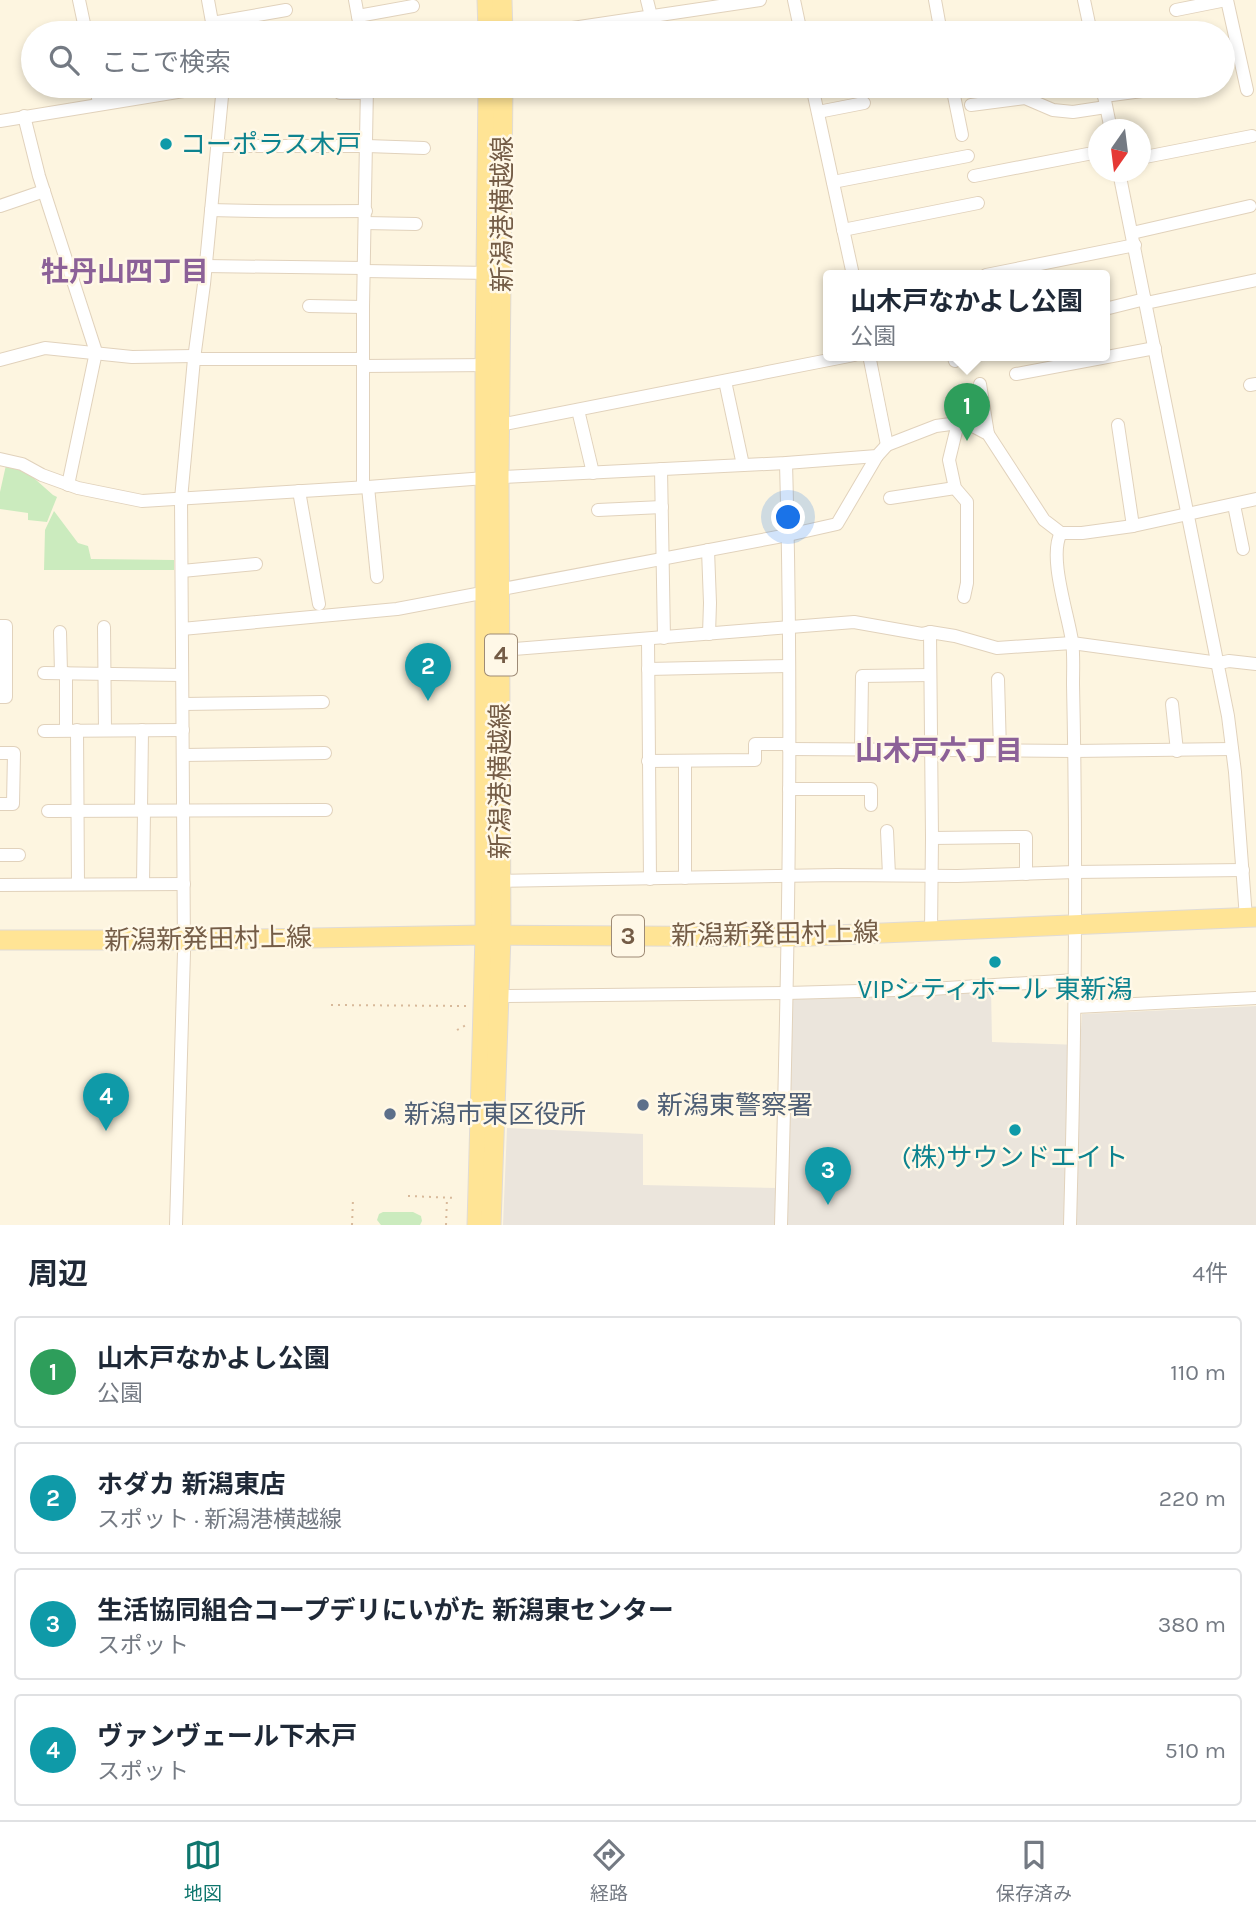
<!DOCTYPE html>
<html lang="ja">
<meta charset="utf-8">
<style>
:root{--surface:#fff;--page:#f6f6f7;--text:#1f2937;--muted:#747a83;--line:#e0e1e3;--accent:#0f766e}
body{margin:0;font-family:Karla,"Noto Sans JP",sans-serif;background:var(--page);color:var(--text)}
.compass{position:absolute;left:1088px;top:119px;width:63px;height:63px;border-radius:50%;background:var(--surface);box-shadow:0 4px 10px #0003;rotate:194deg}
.you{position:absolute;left:789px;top:518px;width:24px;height:24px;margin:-18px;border:5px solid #fff;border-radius:50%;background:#1a73e8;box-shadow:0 0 0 10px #1a73e833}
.badge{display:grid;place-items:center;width:46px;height:46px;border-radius:50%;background:var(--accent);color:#fff;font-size:23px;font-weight:700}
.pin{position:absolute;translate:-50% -58px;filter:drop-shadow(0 2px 4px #0008)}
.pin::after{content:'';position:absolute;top:37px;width:24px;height:21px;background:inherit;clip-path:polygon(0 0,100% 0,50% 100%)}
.popup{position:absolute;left:823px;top:270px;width:287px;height:91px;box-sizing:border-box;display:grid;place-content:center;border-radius:7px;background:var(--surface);filter:drop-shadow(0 2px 5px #0005);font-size:23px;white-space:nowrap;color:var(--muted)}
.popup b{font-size:26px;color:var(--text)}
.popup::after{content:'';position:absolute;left:50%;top:100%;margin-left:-14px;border:14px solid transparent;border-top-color:var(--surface)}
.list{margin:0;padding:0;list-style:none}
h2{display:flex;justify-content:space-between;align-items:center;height:91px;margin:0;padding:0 28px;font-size:30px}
h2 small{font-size:23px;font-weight:400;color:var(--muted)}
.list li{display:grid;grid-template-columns:46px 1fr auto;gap:21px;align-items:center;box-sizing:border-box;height:112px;margin:0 14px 14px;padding:0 14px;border:2px solid var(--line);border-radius:7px}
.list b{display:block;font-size:26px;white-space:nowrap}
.list p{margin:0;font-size:23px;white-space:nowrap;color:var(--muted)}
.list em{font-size:23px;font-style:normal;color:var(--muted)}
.icon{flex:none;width:38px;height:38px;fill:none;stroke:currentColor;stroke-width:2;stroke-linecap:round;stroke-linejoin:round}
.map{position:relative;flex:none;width:1256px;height:1225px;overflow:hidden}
.search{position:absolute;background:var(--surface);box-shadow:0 4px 10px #0003;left:21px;right:21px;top:21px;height:77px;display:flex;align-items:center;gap:18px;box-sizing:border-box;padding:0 24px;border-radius:38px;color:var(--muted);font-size:26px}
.sheet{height:595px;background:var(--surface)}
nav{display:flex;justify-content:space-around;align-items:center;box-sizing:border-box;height:98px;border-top:2px solid var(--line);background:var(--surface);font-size:19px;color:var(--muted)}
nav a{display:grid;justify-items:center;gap:4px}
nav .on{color:var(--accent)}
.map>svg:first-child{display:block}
.industrial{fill:#ebe5dc}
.green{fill:#cbebbe}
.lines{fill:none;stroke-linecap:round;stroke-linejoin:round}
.street-casing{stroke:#e1d2bc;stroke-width:14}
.primary-casing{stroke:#e0dbd6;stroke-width:21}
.path{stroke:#d8b99a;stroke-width:2;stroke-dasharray:2 5;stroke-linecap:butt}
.street{stroke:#fff;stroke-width:12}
.primary{stroke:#ffe495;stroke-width:19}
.culture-dot{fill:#0f9aa8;stroke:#fff8e7;stroke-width:2.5}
.service-dot{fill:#5c6f8a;stroke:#fff8e7;stroke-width:2.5}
.labels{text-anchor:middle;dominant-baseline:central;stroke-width:5;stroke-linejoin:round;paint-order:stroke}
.shield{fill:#fff8e7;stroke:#9e8b76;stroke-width:2}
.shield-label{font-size:24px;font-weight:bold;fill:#745c46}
.culture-label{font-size:26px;fill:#0d838f;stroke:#fff8e7}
.street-label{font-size:26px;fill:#745c46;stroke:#fff8e7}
.service-label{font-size:26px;fill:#4e5e75;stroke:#fff8e7;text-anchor:start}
.neighbourhood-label{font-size:28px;font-weight:bold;fill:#8c6198;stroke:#fff8e7}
</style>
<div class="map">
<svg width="1256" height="1225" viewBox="0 0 1256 1225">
<rect width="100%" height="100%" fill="#fdf5e0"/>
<g class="industrial">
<polygon points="991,989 992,1042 1080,1045 1082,1014 1256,1006 1256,1225 785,1225 792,997"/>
<polygon points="507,1128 643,1134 643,1185 778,1188 776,1225 503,1225"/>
</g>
<g class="green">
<polygon points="6,465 27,472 53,495 57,497 47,522 28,520 28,513 0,509 0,492"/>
<polygon points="54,511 78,543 88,546 91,559 174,560 174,570 44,570 45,530"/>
<polygon points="383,1212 413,1212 421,1216 422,1221 420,1225 381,1225 377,1220 379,1214"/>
</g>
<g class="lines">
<g class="street-casing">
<g id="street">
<polyline points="79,0 86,33"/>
<polyline points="208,0 214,33"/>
<polyline points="355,0 361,33"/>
<polyline points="647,0 651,16"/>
<polyline points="794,0 801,33"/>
<polyline points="935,0 941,33"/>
<polyline points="1084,0 1091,33"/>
<polyline points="1227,0 1247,90"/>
<polyline points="1176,10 1226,0"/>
<polyline points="358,16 413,6"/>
<polyline points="212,23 286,10"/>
<polyline points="539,33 760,0"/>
<polyline points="96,86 99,104"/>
<polyline points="812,86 853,275"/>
<polyline points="952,86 962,135"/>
<polyline points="1102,86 1111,130"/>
<polyline points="340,93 367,93"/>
<polyline points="1104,96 1165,88"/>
<polyline points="971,105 1025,98 1053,110 1073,112 1106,107"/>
<polyline points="818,112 864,103"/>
<polyline points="24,116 39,176 96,352 68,485"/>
<polyline points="0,121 214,86"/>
<polyline points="217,146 367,146 424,148"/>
<polyline points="1140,158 1252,136"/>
<polyline points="1119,172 1228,716 1235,772 1246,918"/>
<polyline points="974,176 1098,152"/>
<polyline points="833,182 968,156"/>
<polyline points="0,206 44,191"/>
<path d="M 211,210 C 262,212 314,211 366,211"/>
<polyline points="365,223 416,224"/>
<polyline points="843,230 978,203"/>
<polyline points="1132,233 1250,206"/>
<polyline points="205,266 364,268"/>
<polyline points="364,271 491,273"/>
<polyline points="986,275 1135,245"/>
<polyline points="1146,303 1256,280"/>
<polyline points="309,306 363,307"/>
<polyline points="1105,309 1145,299"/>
<polyline points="869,355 887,445"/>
<polyline points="953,355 955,361"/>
<polyline points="194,359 363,359"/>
<polyline points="0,360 45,348 132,357 194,356"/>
<polyline points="363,366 492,365"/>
<polyline points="1016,374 1155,348"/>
<polyline points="725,381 743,465"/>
<polyline points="980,384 988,434"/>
<polyline points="1250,385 1256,384"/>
<polyline points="578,410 593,473"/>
<polyline points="958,423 949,460 955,488 967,502 967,583 964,597"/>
<polyline points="500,425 854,355"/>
<polyline points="1118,425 1133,526"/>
<polyline points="0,459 22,464 42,475 78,488 142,501 368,487 485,478 786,463 877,456 887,445 936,426 958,423 971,425 988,434 1044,520 1061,533 1082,533 1133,526 1256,499"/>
<polyline points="661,469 664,638"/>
<polyline points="363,487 363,307 367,86"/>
<polyline points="368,487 377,577"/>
<polyline points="299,491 319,604"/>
<polyline points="890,498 955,488"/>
<polyline points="1234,505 1243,549"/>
<polyline points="598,510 662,507"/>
<path d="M 1061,533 C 1048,556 1068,614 1072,641 C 1074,655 1073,670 1073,684 C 1077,864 1075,1045 1070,1225"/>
<polyline points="708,550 710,603 709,634"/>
<polyline points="182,571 256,564"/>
<polyline points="0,626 6,626 6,697 0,697"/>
<polyline points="104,627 105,730"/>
<polyline points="182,629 397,609 788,535 837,524 877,456"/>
<polyline points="60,632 61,673"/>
<polyline points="930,632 932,838 931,931"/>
<polyline points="648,640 650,879"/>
<polyline points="501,650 854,622 922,634 930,632 955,636 997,648 1072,643 1219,663 1229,661 1256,664"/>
<polyline points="648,669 789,666"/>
<polyline points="44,673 182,675"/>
<polyline points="66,673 66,730"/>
<polyline points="998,679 1000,751"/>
<polyline points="183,704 323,702"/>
<polyline points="1172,704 1177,751"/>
<polyline points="77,730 78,884"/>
<polyline points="44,731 183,730"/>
<polyline points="789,749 1074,751 1232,749"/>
<polyline points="861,749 862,676 930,675"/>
<polyline points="0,753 14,753 13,804 0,804"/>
<polyline points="183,755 325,753"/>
<polyline points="648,761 755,760 755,744 789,744"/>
<polyline points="789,789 871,789 871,805"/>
<polyline points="141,810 142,730"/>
<polyline points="48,811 326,810"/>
<polyline points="887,831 889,875"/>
<polyline points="932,838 1026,837 1026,874"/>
<polyline points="0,855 19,855"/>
<polyline points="685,878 685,761"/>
<polyline points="500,881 837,875 957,876 1075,872 1243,870"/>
<polyline points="143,884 144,810"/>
<polyline points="0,885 184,884"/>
<polyline points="499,996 787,993 931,989 1076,980"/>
<polyline points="1075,1007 1256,998"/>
<polyline points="176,1225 184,952 181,499 194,359 204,284 223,86"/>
<path d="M 781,1225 C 788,971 793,717 786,463"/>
</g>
</g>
<g class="primary-casing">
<g id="primary">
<polyline points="487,0 488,33"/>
<polyline points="502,0 503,33"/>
<polyline points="0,940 197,940 485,935 788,937 1256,917"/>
<polyline points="477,1225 485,935 485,365 488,86"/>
<polyline points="491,1225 501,936 499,477 503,86"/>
</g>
</g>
<g class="path">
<polyline points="331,1005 466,1006"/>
<polyline points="457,1030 466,1025"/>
<polyline points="408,1196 457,1198"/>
<polyline points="352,1225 353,1199"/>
<polyline points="446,1225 447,1198"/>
</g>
<use href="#street" class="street"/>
<use href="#primary" class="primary"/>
</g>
<g class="culture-dot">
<circle cx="166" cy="144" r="7"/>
<circle cx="995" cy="962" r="7"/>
<circle cx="1015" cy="1130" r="7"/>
</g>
<g class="service-dot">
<circle cx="643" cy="1105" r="7"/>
<circle cx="390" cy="1114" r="7"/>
</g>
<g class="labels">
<g class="shield">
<rect x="485" y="634.5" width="32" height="41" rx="5"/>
<rect x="612" y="915.5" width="32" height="41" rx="5"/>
</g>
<g class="shield-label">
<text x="501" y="655">4</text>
<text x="628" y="936">3</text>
</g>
<g class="culture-label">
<text x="180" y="144" text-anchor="start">コーポラス木戸</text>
<text x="995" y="989">VIPシティホール 東新潟</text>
<text x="1015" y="1157">(株)サウンドエイト</text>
</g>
<g class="street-label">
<text transform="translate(502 214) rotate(-90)">新潟港横越線</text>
<text transform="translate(500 781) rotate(-90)">新潟港横越線</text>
<text transform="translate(775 934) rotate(-1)">新潟新発田村上線</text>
<text transform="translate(208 939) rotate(-1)">新潟新発田村上線</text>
</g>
<g class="service-label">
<text x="657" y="1105">新潟東警察署</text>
<text x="404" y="1114">新潟市東区役所</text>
</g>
<g class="neighbourhood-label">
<text x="125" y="271">牡丹山四丁目</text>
<text x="939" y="750">山木戸六丁目</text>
</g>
</g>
</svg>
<svg class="compass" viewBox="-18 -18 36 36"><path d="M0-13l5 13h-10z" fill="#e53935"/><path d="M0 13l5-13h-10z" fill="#747a83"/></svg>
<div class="you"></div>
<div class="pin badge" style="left:967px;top:441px;background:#2e9e5b">1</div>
<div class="popup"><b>山木戸なかよし公園</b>公園</div>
<div class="pin badge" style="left:428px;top:701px;background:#0f9aa8">2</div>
<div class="pin badge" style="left:828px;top:1205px;background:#0f9aa8">3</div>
<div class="pin badge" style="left:106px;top:1131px;background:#0f9aa8">4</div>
<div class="search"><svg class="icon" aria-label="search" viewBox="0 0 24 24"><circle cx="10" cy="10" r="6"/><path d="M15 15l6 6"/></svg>ここで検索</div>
</div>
<section class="sheet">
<h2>周辺<small>4件</small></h2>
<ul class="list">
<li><span class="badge" style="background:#2e9e5b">1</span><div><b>山木戸なかよし公園</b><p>公園</p></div><em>110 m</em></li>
<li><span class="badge" style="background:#0f9aa8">2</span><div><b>ホダカ 新潟東店</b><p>スポット · 新潟港横越線</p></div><em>220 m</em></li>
<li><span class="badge" style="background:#0f9aa8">3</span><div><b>生活協同組合コープデリにいがた 新潟東センター</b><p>スポット</p></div><em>380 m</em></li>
<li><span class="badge" style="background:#0f9aa8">4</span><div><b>ヴァンヴェール下木戸</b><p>スポット</p></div><em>510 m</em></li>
</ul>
</section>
<nav>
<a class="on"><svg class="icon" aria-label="map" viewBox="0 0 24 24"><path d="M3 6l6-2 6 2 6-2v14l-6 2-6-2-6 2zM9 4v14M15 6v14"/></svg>地図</a>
<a><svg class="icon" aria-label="directions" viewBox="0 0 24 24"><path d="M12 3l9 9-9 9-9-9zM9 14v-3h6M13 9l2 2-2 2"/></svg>経路</a>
<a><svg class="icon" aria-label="saved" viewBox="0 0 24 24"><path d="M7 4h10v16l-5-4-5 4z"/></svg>保存済み</a>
</nav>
